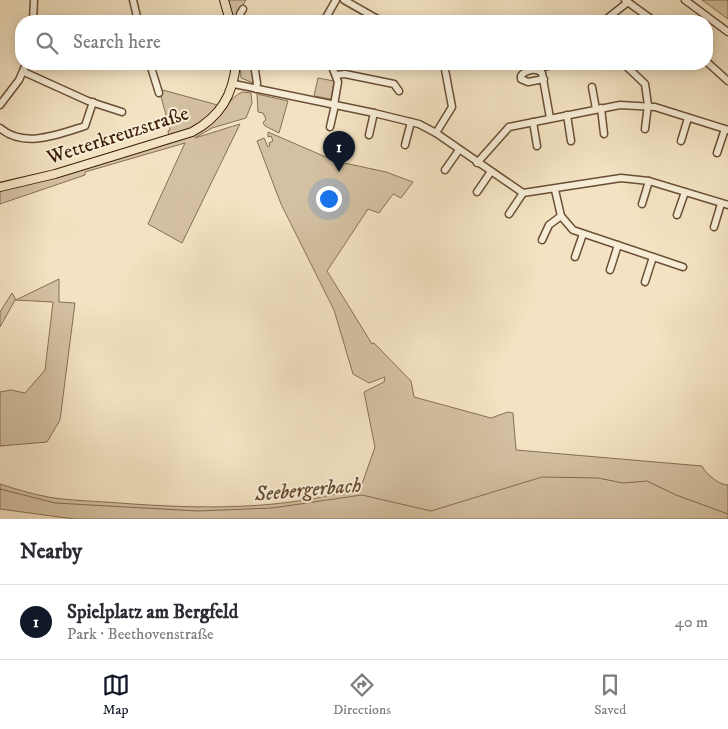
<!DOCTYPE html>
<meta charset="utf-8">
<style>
:root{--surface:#fff;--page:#f7f7f7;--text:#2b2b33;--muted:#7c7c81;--line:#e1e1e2;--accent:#111827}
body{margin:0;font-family:"IM FELL DW Pica",serif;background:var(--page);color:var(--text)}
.you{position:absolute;left:328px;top:198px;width:18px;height:18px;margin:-12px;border:4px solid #fff;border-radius:50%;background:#1a73e8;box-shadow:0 0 0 8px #1a73e833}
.badge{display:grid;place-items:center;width:32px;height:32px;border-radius:50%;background:var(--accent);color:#fff;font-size:16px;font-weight:700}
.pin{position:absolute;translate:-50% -41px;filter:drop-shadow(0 1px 2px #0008)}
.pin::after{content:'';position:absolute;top:26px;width:18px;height:15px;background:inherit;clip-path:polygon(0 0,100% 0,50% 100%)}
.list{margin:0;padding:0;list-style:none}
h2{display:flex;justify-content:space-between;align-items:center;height:65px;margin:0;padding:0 20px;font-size:21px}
h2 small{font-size:16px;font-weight:400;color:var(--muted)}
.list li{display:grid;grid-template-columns:32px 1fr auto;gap:15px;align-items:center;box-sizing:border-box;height:75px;padding:0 20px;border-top:1px solid var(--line)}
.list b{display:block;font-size:19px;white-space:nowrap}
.list p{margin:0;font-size:16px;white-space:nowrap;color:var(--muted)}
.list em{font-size:16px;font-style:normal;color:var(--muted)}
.icon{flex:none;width:28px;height:28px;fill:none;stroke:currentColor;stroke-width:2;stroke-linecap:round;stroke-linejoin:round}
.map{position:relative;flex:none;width:728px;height:519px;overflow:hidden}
.search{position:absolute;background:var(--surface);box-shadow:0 2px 12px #0003;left:15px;right:15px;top:15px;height:55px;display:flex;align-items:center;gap:12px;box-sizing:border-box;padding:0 18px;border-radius:20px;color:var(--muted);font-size:19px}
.sheet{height:140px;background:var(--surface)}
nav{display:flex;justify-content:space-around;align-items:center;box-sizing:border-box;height:70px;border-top:1px solid var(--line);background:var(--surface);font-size:14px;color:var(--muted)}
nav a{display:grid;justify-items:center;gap:2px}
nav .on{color:var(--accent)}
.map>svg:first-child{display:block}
.green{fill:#d4c1a2;stroke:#886f54}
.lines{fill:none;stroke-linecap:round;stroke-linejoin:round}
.stream{stroke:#856c50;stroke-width:1}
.minor-casing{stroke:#6a4e34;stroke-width:9}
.major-casing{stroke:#3c1d05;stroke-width:10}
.minor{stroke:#f7edd7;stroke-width:6}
.major{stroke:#f3e3c2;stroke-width:8}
.labels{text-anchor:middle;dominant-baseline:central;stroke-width:4;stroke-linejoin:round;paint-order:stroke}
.street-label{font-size:20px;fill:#3c1d05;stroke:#f7edd7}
.water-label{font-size:21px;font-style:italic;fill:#664b31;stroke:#f7edd7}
</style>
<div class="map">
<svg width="728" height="519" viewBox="0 0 728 519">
<rect width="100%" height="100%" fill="#f3e3c2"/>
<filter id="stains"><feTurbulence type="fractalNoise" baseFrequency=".004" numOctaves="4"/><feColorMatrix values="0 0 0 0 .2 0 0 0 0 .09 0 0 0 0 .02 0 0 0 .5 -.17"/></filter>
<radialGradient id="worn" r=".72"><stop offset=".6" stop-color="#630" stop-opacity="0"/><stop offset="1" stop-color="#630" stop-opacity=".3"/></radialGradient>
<g class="green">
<polygon points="228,0 246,0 238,14 240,21 233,21"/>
<polygon points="702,0 728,0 728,19"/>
<polygon points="240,64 252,64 255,81 253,83 241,78"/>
<polygon points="318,78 334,81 331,99 314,96"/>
<polygon points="159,89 214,104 219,106 195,127 169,137 168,131 170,130"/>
<path d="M 242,92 L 251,93 L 252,103 L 246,118 L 212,128 L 195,138 L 240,124 L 182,243 L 148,224 L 185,143 L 85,172 L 85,175 L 0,204 L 0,190 L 209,125 C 221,115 230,97 242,92 Z"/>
<polygon points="257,94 288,101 279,133 265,126 263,123 266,119 263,113 258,112"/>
<path d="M 268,132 L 335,161 L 386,172 L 413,182 L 401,198 L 393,194 L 379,213 L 368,209 L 327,271 L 372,344 L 374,343 L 411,381 L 414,397 L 491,418 L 508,412 L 513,413 L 516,450 L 702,466 C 706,474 719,485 728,485 L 728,519 L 74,519 L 0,509 L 0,484 C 15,489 32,494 48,497 C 71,501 96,501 119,503 C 199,509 284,511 361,487 L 375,447 L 364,392 L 384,382 L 385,377 L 369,383 L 353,374 L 334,310 L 281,204 L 257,141 L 264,138 L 268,147 L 270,146 L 269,143 L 273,141 L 271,136 L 268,137 Z"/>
<polygon points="59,279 59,302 75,303 60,420 47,442 0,446 0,392 11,390 25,393 45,370 53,302 15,300 0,327 0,312 12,293 16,300"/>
</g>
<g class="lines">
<polyline class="stream" points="0,489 55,503 198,511 272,508 362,495 431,511 542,477 598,478 623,483 647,481 676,495 728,514"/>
<g class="minor-casing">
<g id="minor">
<polyline points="133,0 138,21"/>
<polyline points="344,0 381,21"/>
<polyline points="625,0 654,21"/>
<polyline points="685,0 728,32"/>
<polyline points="33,21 34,0"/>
<polyline points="242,21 240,14 243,9"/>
<polyline points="324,21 336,0"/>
<polyline points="604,21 628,2"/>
<polyline points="707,62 728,81"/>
<polyline points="150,64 159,93"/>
<polyline points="254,64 257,83 256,89"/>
<polyline points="331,64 338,82 334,105"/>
<polyline points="624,64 645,84 648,105 645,129"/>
<polyline points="540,70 543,67 558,64"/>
<polyline points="24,72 88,101 122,112"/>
<polyline points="336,75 345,74 394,84 399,91"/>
<path d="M 544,79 L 528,82 L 521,79 L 521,76 C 525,70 536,67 542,73 L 550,118"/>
<polyline points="234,84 374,113 419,124 436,133 523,193 621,178 649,181 728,205"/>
<polyline points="592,87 596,109"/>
<polyline points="0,105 19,80 26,64"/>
<polyline points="601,108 604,134"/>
<polyline points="567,115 571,141"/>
<polyline points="533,122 537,146"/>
<polyline points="330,127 335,105"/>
<path d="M 0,128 C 24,149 59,134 85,126 L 93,102"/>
<polyline points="436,133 452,107 444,64"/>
<polyline points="369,135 374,113"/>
<polyline points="681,141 688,118"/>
<polyline points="405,145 411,122"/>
<polyline points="717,153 725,129"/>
<polyline points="477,163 509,127 620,105 655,107 728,130"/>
<polyline points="445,170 459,150"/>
<polyline points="555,190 561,216 573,230 683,267"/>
<polyline points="477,192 490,173"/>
<polyline points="642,204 649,181"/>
<polyline points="509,214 523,193"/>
<polyline points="677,215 685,192"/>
<polyline points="714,227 721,204"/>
<polyline points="542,240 549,225 561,216"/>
<polyline points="575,257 583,234"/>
<polyline points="610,270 618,245"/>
<polyline points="645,282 653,257"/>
</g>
</g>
<g class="major-casing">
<g id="major">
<polyline points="224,0 230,21"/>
<path d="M 0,187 L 55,174 L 192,132 C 220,117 233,95 236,64"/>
</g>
</g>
<use href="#minor" class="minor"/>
<use href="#major" class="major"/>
</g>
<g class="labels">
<g class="street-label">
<text transform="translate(118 136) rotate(-18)">Wetterkreuzstraße</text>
</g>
<g class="water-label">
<text transform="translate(308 490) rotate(-5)">Seebergerbach</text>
</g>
</g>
<rect width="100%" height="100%" filter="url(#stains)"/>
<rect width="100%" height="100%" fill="url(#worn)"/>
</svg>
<div class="you"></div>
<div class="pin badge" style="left:339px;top:172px">1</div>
<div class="search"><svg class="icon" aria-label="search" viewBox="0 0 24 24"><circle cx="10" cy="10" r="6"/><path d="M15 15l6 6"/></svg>Search here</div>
</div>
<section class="sheet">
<h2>Nearby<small></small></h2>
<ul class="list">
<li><span class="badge">1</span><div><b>Spielplatz am Bergfeld</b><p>Park · Beethovenstraße</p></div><em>40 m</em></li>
</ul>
</section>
<nav>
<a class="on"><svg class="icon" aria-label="map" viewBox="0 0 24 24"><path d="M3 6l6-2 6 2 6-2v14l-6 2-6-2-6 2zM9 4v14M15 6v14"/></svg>Map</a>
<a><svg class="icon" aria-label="directions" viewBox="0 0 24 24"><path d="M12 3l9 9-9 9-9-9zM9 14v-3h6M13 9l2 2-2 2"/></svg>Directions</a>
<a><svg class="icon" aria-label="saved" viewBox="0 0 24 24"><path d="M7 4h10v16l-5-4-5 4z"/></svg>Saved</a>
</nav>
